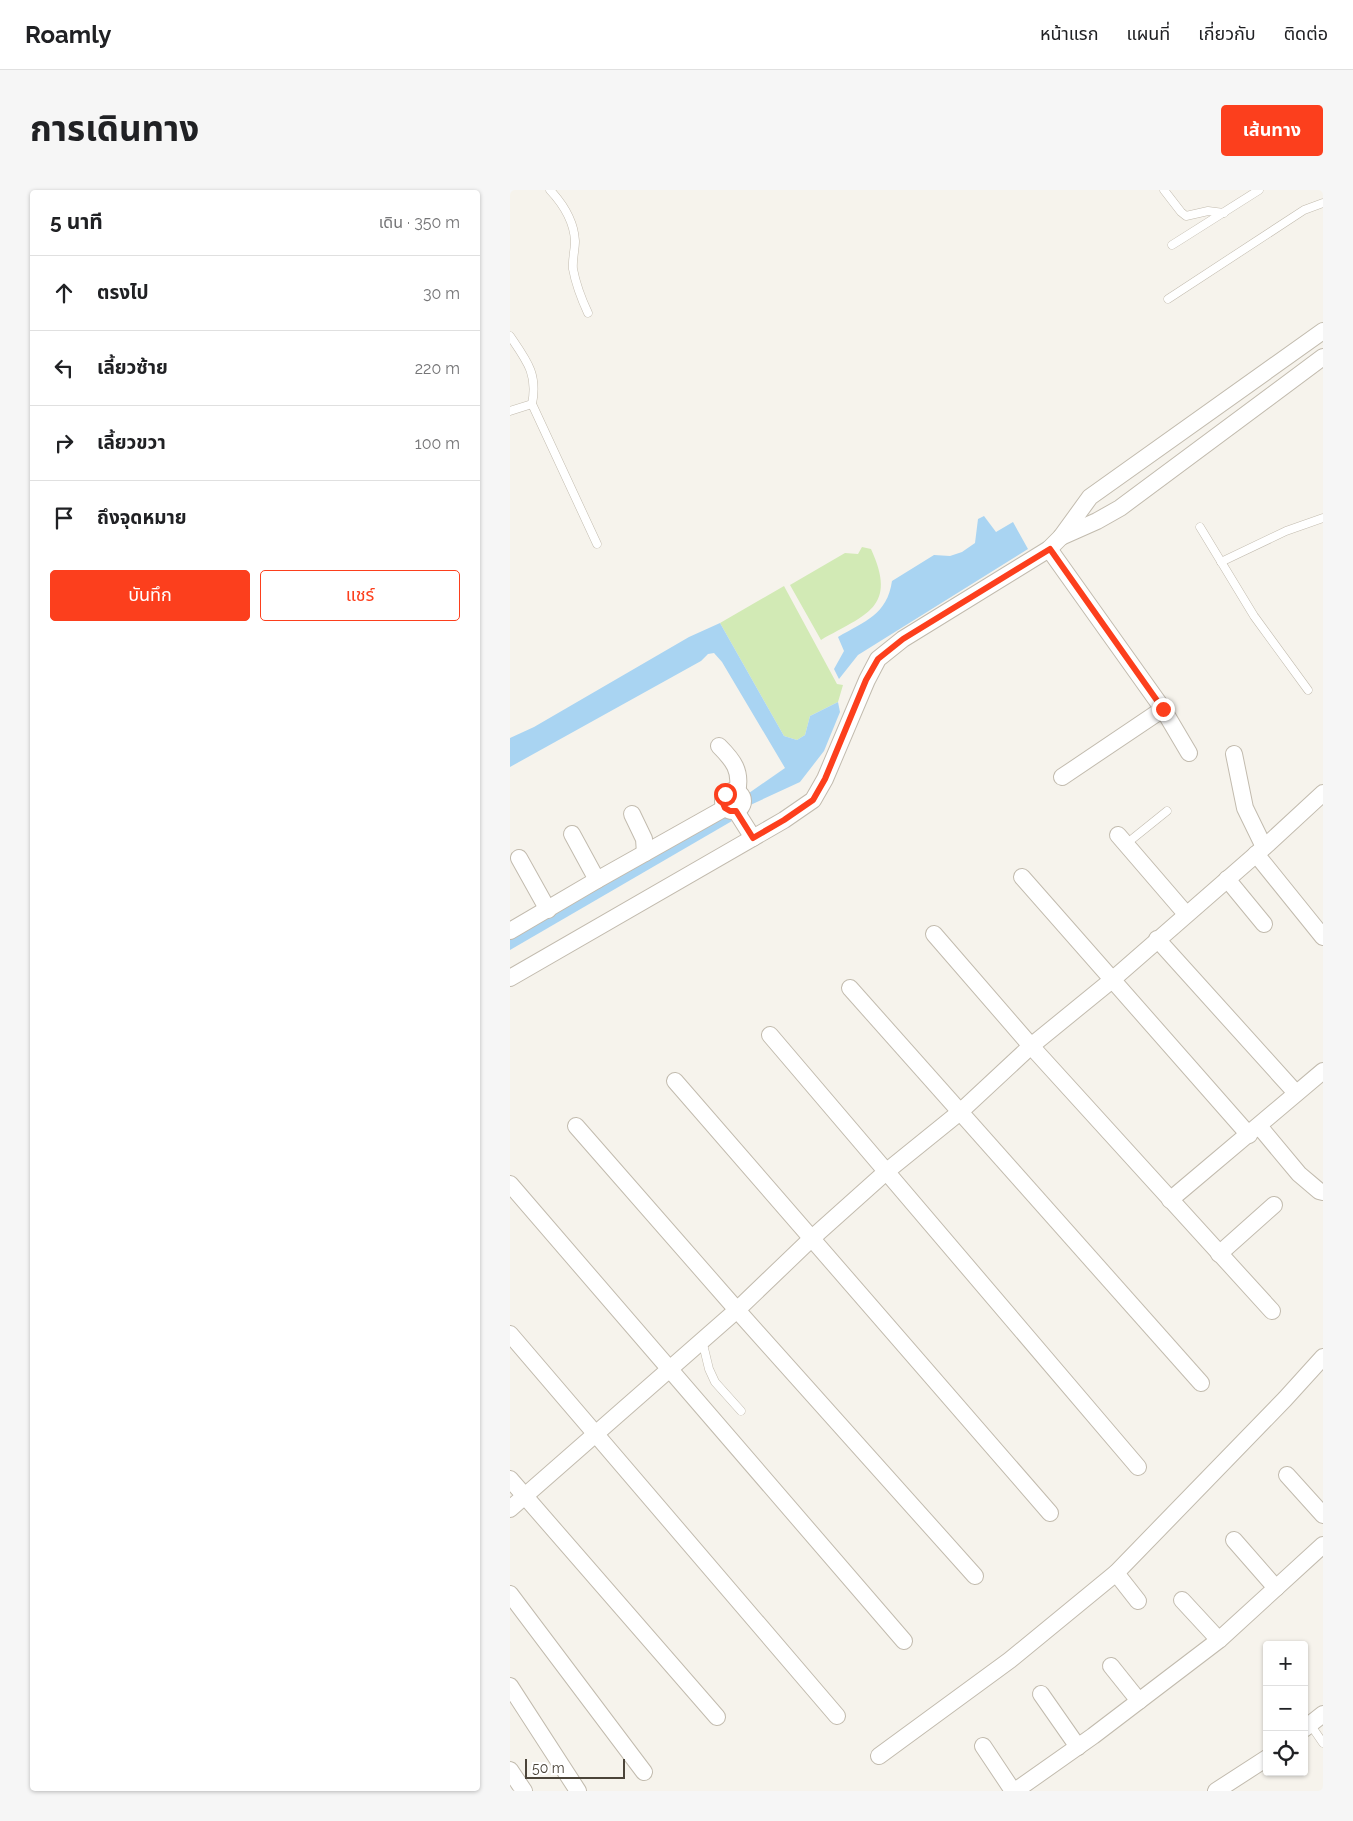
<!DOCTYPE html>
<html lang="th">
<meta charset="utf-8">
<style>
:root{--surface:#fff;--page:#f6f6f6;--text:#202124;--muted:#757577;--line:#e0e0e0;--accent:#fc3f1d}
body{margin:0;font-family:Raleway,"Noto Sans Thai",sans-serif;background:var(--page);color:var(--text)}
.controls{position:absolute;right:15px;bottom:15px;display:grid;overflow:hidden;border-radius:5px;box-shadow:0 1px 4px #0004}
.controls button{width:45px;height:45px;display:grid;place-items:center;padding:0;border:0;border-bottom:1px solid var(--line);background:var(--surface);color:var(--text);font:25px sans-serif}
.scale{position:absolute;left:15px;bottom:12px;width:100px;box-sizing:border-box;padding-left:5px;border:2px solid #4b4439;border-top:0;font-size:14px;line-height:18px;white-space:nowrap;color:#4b4439;-webkit-text-stroke:4px #fff;paint-order:stroke}
.stop{position:absolute;width:15px;height:15px;margin:-11px;border:4px solid #fc3f1d;border-radius:50%;background:#fff}
.stop.end{background:#fc3f1d;border-color:#fff;box-shadow:0 1px 5px #0008}
.list{margin:0;padding:0;list-style:none}
h2{display:flex;justify-content:space-between;align-items:center;height:65px;margin:0;padding:0 20px;font-size:21px}
h2 small{font-size:16px;font-weight:400;color:var(--muted)}
.list li{display:grid;grid-template-columns:32px 1fr auto;gap:15px;align-items:center;box-sizing:border-box;height:75px;padding:0 20px;border-top:1px solid var(--line)}
.list b{display:block;font-size:19px;white-space:nowrap}
.list em{font-size:16px;font-style:normal;color:var(--muted)}
.actions{display:flex;gap:10px;padding:15px 20px}
.actions a{flex:1;padding:11px 0;border:1px solid var(--accent);border-radius:5px;text-align:center;font-size:18px;color:var(--accent)}
.actions .main{background:var(--accent);color:#fff}
.icon{flex:none;width:28px;height:28px;fill:none;stroke:currentColor;stroke-width:2;stroke-linecap:round;stroke-linejoin:round}
.map{position:relative;flex:none;width:813px;height:1601px;overflow:hidden;border-radius:5px}
header{display:flex;align-items:center;gap:30px;box-sizing:border-box;height:70px;padding:0 25px;background:var(--surface);border-bottom:1px solid var(--line)}
header strong{font-size:24px}
nav{display:flex;gap:28px;margin-inline-start:auto;font-size:18px}
.intro{display:flex;align-items:center;justify-content:space-between;box-sizing:border-box;height:120px;padding:0 30px}
h1{margin:0;font-size:35px}
.button{padding:12px 22px;border-radius:5px;background:var(--accent);color:#fff;font-size:18px;font-weight:700}
main{display:flex;gap:30px;padding:0 30px}
aside{flex:1;background:var(--surface);border-radius:5px;box-shadow:0 1px 4px #0004}
.map>svg:first-child{display:block}
.green{fill:#d2eab5}
.water{fill:#a9d4f2}
.lines{fill:none;stroke-linecap:round;stroke-linejoin:round}
.lane-casing{stroke:#c2bbae;stroke-width:9}
.street-casing{stroke:#c2bbae;stroke-width:18}
.lane{stroke:#fff;stroke-width:8}
.street{stroke:#fff;stroke-width:16}
.route{stroke:#fc3f1d;stroke-width:6}
</style>
<header>
<strong>Roamly</strong>
<nav><a>หน้าแรก</a><a>แผนที่</a><a>เกี่ยวกับ</a><a>ติดต่อ</a></nav>
</header>
<div class="intro"><h1>การเดินทาง</h1><a class="button">เส้นทาง</a></div>
<main>
<aside>
<h2>5 นาที<small>เดิน · 350 m</small></h2>
<ul class="list">
<li><svg class="icon" aria-label="ahead" viewBox="0 0 24 24"><path d="M12 20V5M6 11l6-6 6 6"/></svg><div><b>ตรงไป</b></div><em>30 m</em></li>
<li><svg class="icon" aria-label="left" viewBox="0 0 24 24"><path d="M17 20v-9H6M10 6l-5 5 5 5"/></svg><div><b>เลี้ยวซ้าย</b></div><em>220 m</em></li>
<li><svg class="icon" aria-label="right" viewBox="0 0 24 24"><path d="M7 20v-9h11M14 6l5 5-5 5"/></svg><div><b>เลี้ยวขวา</b></div><em>100 m</em></li>
<li><svg class="icon" aria-label="arrive" viewBox="0 0 24 24"><path d="M6 21V4h12l-3 4 3 4H6"/></svg><div><b>ถึงจุดหมาย</b></div></li>
</ul>
<div class="actions"><a class="main">บันทึก</a><a>แชร์</a></div>
</aside>
<div class="map">
<svg width="813" height="1601" viewBox="0 0 813 1601">
<rect width="100%" height="100%" fill="#f6f3ec"/>
<g class="green">
<path d="M 352,357 L 361,359 C 388,418 356,424 311,450 L 280,395 L 335,363 L 348,364 Z"/>
<polygon points="274,396 327,494 333,495 328,512 300,526 295,545 287,550 274,546 210,433"/>
</g>
<g class="water">
<path d="M 474,326 L 486,342 L 503,332 L 518,359 L 348,465 L 329,489 L 324,479 L 334,461 L 328,447 C 355,431 377,425 382,391 L 424,365 L 440,366 L 452,362 L 465,353 L 468,329 Z"/>
<polygon points="210,433 274,546 287,550 295,545 300,526 328,512 330,522 314,561 290,592 236,617 239,603 275,578 212,472 204,463 198,464 191,471 0,577 0,548 24,537 179,447"/>
<polygon points="215,623 222,631 0,760 0,745"/>
</g>
<g class="lines">
<g class="lane-casing">
<g id="lane">
<path d="M 40,0 C 54,15 64,31 65,51 C 65,60 62,70 63,79 C 66,95 71,108 78,123"/>
<polyline points="654,0 671,22 676,26 698,21 714,23"/>
<polyline points="662,55 749,0"/>
<polyline points="658,109 794,20 813,13"/>
<path d="M 0,146 C 17,171 28,184 22,214 L 87,354"/>
<polyline points="0,221 22,214"/>
<polyline points="690,337 744,426 798,500"/>
<polyline points="711,372 776,341 813,328"/>
<polyline points="616,654 657,621"/>
<polyline points="192,1150 199,1179 205,1192 231,1221"/>
<polyline points="800,1534 813,1553"/>
</g>
</g>
<g class="street-casing">
<g id="street">
<polyline points="551,347 587,331 610,318 813,167"/>
<polyline points="539,359 653,519 679,563"/>
<path d="M 209,556 C 223,570 232,581 227,602"/>
<polyline points="724,564 735,618 754,657"/>
<polyline points="552,587 653,519"/>
<circle cx="223" cy="611" r="10"/>
<polyline points="226,621 243,648"/>
<polyline points="122,624 134,649 135,663"/>
<polyline points="62,644 87,690"/>
<polyline points="608,645 676,724"/>
<polyline points="746,664 813,747"/>
<polyline points="9,668 38,720"/>
<polyline points="512,687 739,945"/>
<polyline points="717,689 754,734"/>
<polyline points="0,741 87,690 215,618"/>
<polyline points="424,744 521,856 762,1121"/>
<polyline points="647,749 786,903"/>
<polyline points="0,788 274,630 303,610 315,589 357,490 368,469 393,449 539,359 551,347 580,307 813,141"/>
<polyline points="340,798 691,1193"/>
<polyline points="260,845 628,1277"/>
<polyline points="165,891 540,1323"/>
<polyline points="66,936 227,1120 465,1386"/>
<polyline points="749,936 789,984 809,1001 813,1002"/>
<polyline points="0,994 394,1451"/>
<polyline points="660,1010 813,881"/>
<polyline points="709,1064 764,1015"/>
<polyline points="0,1144 327,1526"/>
<polyline points="777,1285 813,1325"/>
<polyline points="0,1289 207,1527"/>
<polyline points="0,1319 227,1120 301,1049 377,981 450,922 521,856 602,790 759,653 813,603"/>
<polyline points="724,1350 766,1398"/>
<polyline points="606,1383 628,1411"/>
<polyline points="0,1404 134,1582"/>
<polyline points="672,1410 709,1450"/>
<polyline points="601,1476 629,1511"/>
<polyline points="0,1496 68,1601"/>
<polyline points="531,1504 568,1557"/>
<polyline points="794,1539 813,1524"/>
<polyline points="473,1556 503,1601"/>
<polyline points="369,1566 500,1470 606,1383 775,1209 813,1167"/>
<polyline points="0,1580 14,1601"/>
<polyline points="505,1601 583,1546 709,1450 813,1355"/>
<polyline points="706,1601 757,1568"/>
</g>
</g>
<use href="#lane" class="lane"/>
<use href="#street" class="street"/>
</g>
<g class="lines">
<polyline class="route" points="215,604 212,611 215,618 220,621 226,621 243,648 274,630 303,610 315,589 356,490 368,469 393,449 540,359 653,519"/>
</g>
</svg>
<div class="controls">
<button>+</button>
<button>−</button>
<button><svg class="icon" aria-label="locate" viewBox="0 0 24 24"><circle cx="12" cy="12" r="6"/><path d="M12 2v4M12 18v4M2 12h4M18 12h4"/></svg></button>
</div>
<div class="scale">50 m</div>
<div class="stop" style="left:215px;top:604px"></div>
<div class="stop end" style="left:653px;top:519px"></div>
</div>
</main>
